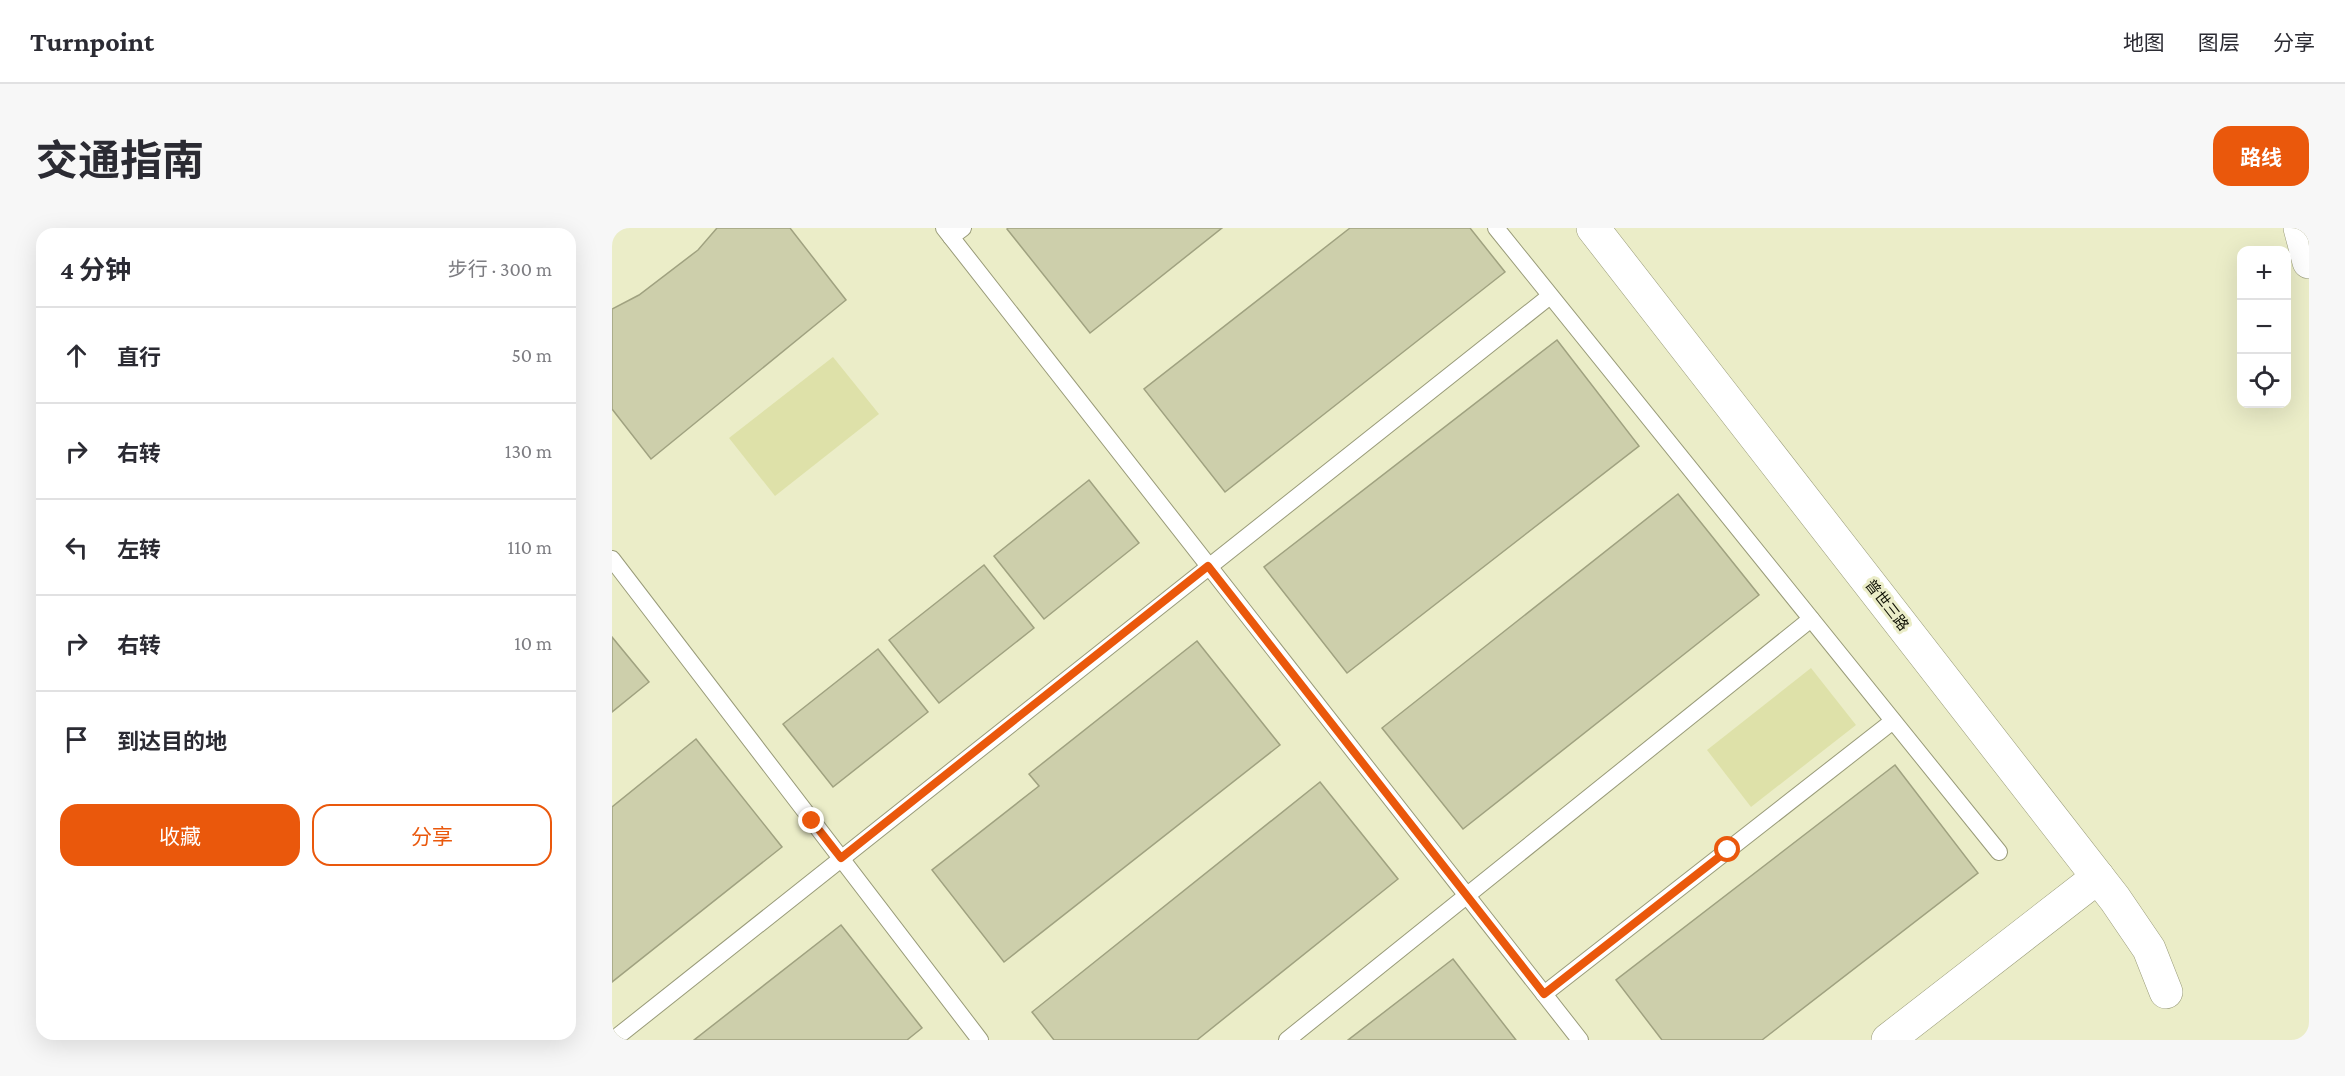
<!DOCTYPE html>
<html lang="zh">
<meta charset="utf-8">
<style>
:root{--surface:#fff;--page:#f7f7f7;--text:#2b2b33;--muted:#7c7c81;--line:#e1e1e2;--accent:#ea580c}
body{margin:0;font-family:"Crimson Pro","Noto Sans SC",serif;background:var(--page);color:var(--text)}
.controls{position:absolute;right:18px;top:18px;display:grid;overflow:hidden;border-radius:12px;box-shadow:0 6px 24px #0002}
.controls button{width:54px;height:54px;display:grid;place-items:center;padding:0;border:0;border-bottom:2px solid var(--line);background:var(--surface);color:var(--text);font:30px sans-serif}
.stop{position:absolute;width:18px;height:18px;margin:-14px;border:4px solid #ea580c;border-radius:50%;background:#fff}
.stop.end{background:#ea580c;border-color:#fff;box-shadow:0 2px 6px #0008}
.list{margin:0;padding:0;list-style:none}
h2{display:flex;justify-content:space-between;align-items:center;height:78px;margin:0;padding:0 24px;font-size:26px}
h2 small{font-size:20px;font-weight:400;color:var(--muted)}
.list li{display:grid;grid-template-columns:39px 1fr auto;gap:18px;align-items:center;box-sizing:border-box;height:96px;padding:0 24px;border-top:2px solid var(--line)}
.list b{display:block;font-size:22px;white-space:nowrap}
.list em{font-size:20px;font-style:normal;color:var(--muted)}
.actions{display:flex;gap:12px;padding:18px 24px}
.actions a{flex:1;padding:14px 0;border:2px solid var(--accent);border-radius:18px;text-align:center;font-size:21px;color:var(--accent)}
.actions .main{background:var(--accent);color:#fff}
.icon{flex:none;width:33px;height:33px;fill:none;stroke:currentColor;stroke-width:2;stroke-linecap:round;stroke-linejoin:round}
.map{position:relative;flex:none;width:1697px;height:812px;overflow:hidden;border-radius:18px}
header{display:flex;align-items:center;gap:36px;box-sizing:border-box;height:84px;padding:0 30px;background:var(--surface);border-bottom:2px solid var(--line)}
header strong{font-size:28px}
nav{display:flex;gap:33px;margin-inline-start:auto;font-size:21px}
.intro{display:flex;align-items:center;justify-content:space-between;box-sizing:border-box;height:144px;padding:0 36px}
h1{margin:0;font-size:42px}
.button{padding:15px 27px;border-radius:18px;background:var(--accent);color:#fff;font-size:21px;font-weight:700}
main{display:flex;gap:36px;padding:0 36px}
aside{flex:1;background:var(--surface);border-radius:18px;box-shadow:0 6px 24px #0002}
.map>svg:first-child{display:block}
.green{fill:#dee1a9}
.building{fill:#cdcfab;stroke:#a0a280;stroke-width:1.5}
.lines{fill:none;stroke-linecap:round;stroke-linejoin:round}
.service-casing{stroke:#999b79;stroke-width:18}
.minor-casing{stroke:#999b79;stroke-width:34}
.motorway-casing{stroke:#999b79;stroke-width:34}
.service{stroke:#fff;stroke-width:16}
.minor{stroke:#fff;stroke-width:33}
.motorway{stroke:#fff;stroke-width:33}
.route{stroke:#ea580c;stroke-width:8}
.labels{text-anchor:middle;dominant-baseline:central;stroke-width:6;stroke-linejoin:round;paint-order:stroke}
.street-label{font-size:15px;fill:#0f1004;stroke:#ebedc8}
</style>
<header>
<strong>Turnpoint</strong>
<nav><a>地图</a><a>图层</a><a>分享</a></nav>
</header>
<div class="intro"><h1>交通指南</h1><a class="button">路线</a></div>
<main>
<aside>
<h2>4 分钟<small>步行 · 300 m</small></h2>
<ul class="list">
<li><svg class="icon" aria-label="ahead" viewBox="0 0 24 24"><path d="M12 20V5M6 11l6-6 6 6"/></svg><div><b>直行</b></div><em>50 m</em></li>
<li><svg class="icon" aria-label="right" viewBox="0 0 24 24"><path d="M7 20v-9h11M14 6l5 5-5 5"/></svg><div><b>右转</b></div><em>130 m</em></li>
<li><svg class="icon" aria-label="left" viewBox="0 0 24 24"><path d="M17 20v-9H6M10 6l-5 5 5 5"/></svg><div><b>左转</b></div><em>110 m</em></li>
<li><svg class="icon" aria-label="right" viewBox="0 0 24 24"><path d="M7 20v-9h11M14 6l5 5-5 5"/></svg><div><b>右转</b></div><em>10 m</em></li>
<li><svg class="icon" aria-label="arrive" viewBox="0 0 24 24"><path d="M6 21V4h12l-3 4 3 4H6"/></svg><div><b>到达目的地</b></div></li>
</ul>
<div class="actions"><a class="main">收藏</a><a>分享</a></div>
</aside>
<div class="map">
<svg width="1697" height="812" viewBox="0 0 1697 812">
<rect width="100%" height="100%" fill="#ebedc8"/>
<g class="green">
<polygon points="221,129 267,186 163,268 117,210"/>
<polygon points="1199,440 1244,497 1139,579 1095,522"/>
</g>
<g class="building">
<polygon points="105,0 178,0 234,72 39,231 0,181 0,81 27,67 86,22"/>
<polygon points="396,0 610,0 478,105 395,1"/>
<polygon points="738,0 858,0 893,44 613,264 532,161"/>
<polygon points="945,112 1027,218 735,445 652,339"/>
<polygon points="477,252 527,315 432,391 382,328"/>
<polygon points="1066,266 1147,367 851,601 770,500"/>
<polygon points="372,337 422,400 327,475 277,412"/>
<polygon points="0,409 37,454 0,484"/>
<polygon points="585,413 668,517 392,734 320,642 427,558 417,546"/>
<polygon points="266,421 316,484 221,559 171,496"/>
<polygon points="84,511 170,619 0,754 0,579"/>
<polygon points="1283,537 1366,645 1150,812 1050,812 1004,752"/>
<polygon points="708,554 786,651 585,812 442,812 420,784"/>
<polygon points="229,697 310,800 295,812 82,812"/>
<polygon points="841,731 904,812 736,812"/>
</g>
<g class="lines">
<g class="service-casing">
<g id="service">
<polyline points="332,0 968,812"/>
<polyline points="884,0 1387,624"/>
<polyline points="339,9 351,0"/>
<polyline points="0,331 368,812"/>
<polyline points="932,766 1281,493"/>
<polyline points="1,812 938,68"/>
<polyline points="675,812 1199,391"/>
</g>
</g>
<g class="minor-casing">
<g id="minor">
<polyline points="981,0 1503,671 1537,721 1554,764"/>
<polyline points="1276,812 1486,649"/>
</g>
</g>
<g class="motorway-casing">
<polyline id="motorway" points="1688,0 1697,34"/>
</g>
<use href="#service" class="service"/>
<use href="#minor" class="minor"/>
<use href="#motorway" class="motorway"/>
</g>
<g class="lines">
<polyline class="route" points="200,593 229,630 596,338 932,766 1116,622"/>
</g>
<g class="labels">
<g class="street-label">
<text transform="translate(1275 377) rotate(52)">普世三路</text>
</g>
</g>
</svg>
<div class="controls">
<button>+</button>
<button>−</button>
<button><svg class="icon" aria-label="locate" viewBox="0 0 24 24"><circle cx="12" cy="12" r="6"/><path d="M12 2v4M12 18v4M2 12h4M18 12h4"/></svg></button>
</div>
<div class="stop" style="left:1116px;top:622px"></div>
<div class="stop end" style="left:200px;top:593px"></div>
</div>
</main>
